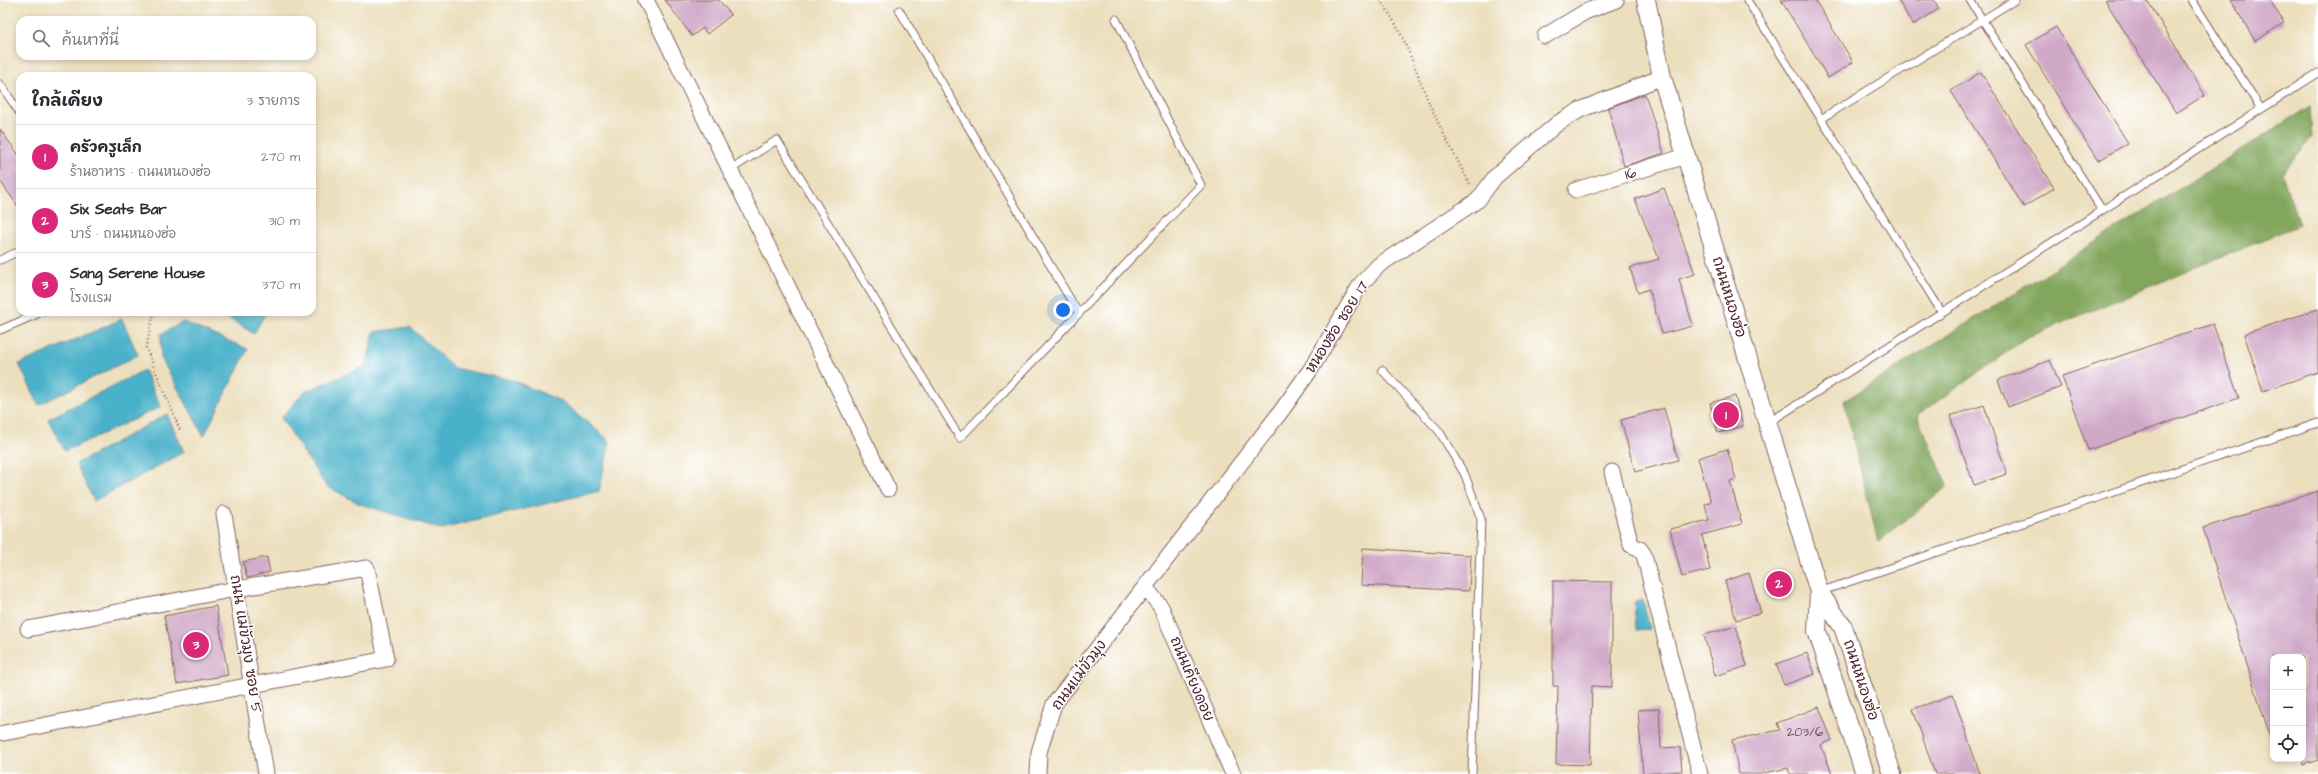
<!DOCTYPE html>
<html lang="th">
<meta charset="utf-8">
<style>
:root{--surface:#fff;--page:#f2f2f3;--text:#2b2b33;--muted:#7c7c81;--line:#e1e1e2;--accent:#db2777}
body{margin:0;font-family:"Architects Daughter","Playpen Sans Thai",sans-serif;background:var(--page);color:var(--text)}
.controls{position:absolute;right:12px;bottom:12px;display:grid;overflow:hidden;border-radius:8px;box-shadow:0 2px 6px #0003}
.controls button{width:36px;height:36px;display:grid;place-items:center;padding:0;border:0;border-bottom:1px solid var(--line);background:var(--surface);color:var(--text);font:20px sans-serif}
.you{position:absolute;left:1063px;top:310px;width:14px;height:14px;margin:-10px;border:3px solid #fff;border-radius:50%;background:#1a73e8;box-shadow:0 0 0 6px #1a73e833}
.badge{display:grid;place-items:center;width:26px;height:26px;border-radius:50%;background:var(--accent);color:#fff;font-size:13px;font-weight:700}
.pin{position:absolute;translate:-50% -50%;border:2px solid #fff;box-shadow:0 1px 4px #0006}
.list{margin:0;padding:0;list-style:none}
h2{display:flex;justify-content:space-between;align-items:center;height:52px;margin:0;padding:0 16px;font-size:17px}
h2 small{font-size:13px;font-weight:400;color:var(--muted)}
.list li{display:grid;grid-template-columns:26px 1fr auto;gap:12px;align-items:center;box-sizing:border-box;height:64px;padding:0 16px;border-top:1px solid var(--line)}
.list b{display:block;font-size:15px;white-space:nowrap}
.list p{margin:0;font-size:13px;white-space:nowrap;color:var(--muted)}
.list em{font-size:13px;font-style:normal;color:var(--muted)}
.icon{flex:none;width:22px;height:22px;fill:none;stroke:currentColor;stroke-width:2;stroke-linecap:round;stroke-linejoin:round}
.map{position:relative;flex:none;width:2318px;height:774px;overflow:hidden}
.search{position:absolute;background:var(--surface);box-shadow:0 2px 6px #0003;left:16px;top:16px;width:300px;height:44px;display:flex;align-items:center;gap:10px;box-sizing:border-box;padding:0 14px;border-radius:12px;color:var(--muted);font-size:15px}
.panel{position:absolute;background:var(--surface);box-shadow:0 2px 6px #0003;left:16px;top:72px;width:300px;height:244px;border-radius:12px}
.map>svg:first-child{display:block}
.forest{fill:#81a65c;stroke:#666244}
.water{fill:#4ab1c9;stroke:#4a687a}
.building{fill:#d0a9c8}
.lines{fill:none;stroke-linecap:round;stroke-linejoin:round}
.service-casing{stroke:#83625e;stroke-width:9}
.minor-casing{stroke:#83625e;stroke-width:17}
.tertiary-casing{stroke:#83625e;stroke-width:20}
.path{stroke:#83625e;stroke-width:2.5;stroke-dasharray:1 3;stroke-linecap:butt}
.service{stroke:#fff;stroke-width:7}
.minor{stroke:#fff;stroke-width:15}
.tertiary{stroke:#fff;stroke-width:18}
.labels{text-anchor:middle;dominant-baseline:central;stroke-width:3;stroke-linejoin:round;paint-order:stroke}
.number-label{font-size:13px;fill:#6c4252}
.street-label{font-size:15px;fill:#4a1f2b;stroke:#fff}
</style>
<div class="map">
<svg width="2318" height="774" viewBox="0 0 2318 774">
<rect width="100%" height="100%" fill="#fff"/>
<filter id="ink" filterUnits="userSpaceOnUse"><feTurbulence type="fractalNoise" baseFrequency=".025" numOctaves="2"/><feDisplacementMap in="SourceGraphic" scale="8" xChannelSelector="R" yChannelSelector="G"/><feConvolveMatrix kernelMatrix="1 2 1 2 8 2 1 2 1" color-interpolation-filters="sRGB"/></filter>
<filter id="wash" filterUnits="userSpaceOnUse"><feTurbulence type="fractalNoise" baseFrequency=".012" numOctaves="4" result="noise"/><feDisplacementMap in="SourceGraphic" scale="16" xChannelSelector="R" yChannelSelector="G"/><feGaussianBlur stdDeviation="0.9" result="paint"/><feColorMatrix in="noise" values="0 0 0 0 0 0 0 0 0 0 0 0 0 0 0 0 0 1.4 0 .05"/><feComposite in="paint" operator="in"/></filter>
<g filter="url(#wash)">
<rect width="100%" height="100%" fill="#ecdfbd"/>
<polygon class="forest" points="2310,106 2312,137 2282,174 2299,225 2028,337 1917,416 1948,486 1878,542 1844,401"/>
<g class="water">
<polygon points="219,312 266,312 254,334"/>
<polygon points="122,319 138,355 39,405 19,364"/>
<polygon points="183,322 248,349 204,436 161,358 161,334"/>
<polygon points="410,327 454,368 512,380 563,402 610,441 599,491 441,529 360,504 326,486 281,418 304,392 366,366 374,332"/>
<polygon points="144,370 161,407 65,451 48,419"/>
<polygon points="167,414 184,452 94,501 76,464"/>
<polygon points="1643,600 1650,629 1636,630 1634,602"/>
</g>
<g id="blocks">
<g class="building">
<polygon points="665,0 719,0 731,15 707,34 703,28 692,36"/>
<polygon points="1781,0 1815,0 1853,62 1828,78"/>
<polygon points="1898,0 1934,0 1939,9 1913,25"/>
<polygon points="2105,0 2147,0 2205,95 2176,113"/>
<polygon points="2231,0 2270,0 2284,23 2255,41"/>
<polygon points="2056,27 2128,143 2098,161 2026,45"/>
<polygon points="1981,72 2054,188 2024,207 1951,91"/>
<polygon points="1645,94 1664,153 1624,166 1608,108"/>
<polygon points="0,129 20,157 20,209 0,181"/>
<polygon points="1664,188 1695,274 1679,279 1693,326 1662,334 1649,289 1638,293 1630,268 1659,259 1635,199"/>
<polygon points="2318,309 2318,372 2263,391 2244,334"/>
<polygon points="2213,324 2239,398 2088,450 2062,376"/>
<polygon points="2050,360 2061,387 2008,407 1998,380"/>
<polygon points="1735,396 1743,426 1718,433 1710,403"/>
<polygon points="1984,405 2007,474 1974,485 1950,416"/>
<polygon points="1664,408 1678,460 1635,472 1621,420"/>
<polygon points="1727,449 1736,479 1730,481 1742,524 1702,535 1710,570 1682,577 1670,529 1709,520 1705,504 1711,502 1698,458"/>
<polygon points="2318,491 2318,760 2303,765 2303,657 2273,657 2273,735 2270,736 2203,528"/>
<polygon points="1363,548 1471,555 1469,591 1361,585"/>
<polygon points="267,557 270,572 247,578 243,562"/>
<polygon points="1749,573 1761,613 1736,620 1725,581"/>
<polygon points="1553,581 1612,582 1612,687 1592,686 1590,765 1556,764 1558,686 1553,686"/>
<polygon points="216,606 228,675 177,684 164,616"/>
<polygon points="1736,626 1747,666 1715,676 1704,635"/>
<polygon points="1807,653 1815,674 1784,685 1776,664"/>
<polygon points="1953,695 1980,774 1935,774 1913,709"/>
<polygon points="1819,707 1832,740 1821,745 1832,774 1790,774 1788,768 1760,774 1739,774 1732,740 1780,730 1777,723"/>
<polygon points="1659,709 1661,748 1680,747 1682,771 1643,774 1638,710"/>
</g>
</g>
</g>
<g filter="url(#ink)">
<use href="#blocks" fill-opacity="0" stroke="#83625e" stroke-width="1"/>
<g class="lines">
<g class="service-casing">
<g id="service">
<polyline points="1747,0 1941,311"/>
<polyline points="1970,0 2102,210"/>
<polyline points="2192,0 2261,109"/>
<polyline points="899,10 1079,314"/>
<polyline points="0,84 20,113"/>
<polyline points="1821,119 2015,0"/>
<polyline points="730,170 777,140 960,438 1201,185 1116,19"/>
<polyline points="0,260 15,253"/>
<polyline points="0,330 42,312"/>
<polyline points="1382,370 1439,431 1465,475 1481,519 1472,774"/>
<polyline points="1768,423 2318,73"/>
<polyline points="1819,592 2318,423"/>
</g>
</g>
<g class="minor-casing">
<g id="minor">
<polyline points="646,0 888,489"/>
<polyline points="1545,36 1585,12 1616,0"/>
<path id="s1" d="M 1576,190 L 1686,156"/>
<polyline points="1612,472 1631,545 1640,549 1644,555 1700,774"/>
<polyline points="224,514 266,774"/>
<polyline points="1145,587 1161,607 1233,774"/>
<polyline points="4,733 386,659 367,568 236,589 28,629"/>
<polyline points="1038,774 1039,752 1054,704 1282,410 1311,369 1361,284 1379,265 1478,200 1495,177 1558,123 1580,110 1662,77"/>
</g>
</g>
<g class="tertiary-casing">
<g id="tertiary">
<polyline points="1646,0 1662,77 1819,592 1843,627 1892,774"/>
<polyline points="1819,592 1817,631 1865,774"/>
</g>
</g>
<g class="path">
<path d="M 1380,0 C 1404,31 1415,70 1430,105 C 1442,132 1457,159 1470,185"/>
<polyline points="154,312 146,348 180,430"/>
</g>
<use href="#service" class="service"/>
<use href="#minor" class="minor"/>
<use href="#tertiary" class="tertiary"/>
</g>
</g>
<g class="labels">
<g class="number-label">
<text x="1805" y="732">203/6</text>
</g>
<g class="street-label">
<text stroke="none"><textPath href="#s1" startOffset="57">16</textPath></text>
<text transform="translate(1729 297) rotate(73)">ถนนหนองฮ่อ</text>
<text transform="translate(1337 327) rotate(-58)">หนองฮ่อ ซอย 17</text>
<text transform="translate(246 644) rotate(81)">ถนน แม่ขัวมุง ซอย 5</text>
<text transform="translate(1079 675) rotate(-54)">ถนนแม่ขัวมุง</text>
<text transform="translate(1192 679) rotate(67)">ถนนเคียงดอย</text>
<text transform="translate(1861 680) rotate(72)">ถนนหนองฮ่อ</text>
</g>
</g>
</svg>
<div class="controls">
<button>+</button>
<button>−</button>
<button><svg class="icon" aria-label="locate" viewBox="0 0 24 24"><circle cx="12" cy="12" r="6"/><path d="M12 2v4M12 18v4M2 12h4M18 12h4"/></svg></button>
</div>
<div class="you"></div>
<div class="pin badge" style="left:1726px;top:415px">1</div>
<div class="pin badge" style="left:1779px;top:584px">2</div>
<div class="pin badge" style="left:196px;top:645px">3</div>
<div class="search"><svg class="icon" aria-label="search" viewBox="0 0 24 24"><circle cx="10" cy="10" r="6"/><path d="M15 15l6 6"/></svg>ค้นหาที่นี่</div>
<section class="panel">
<h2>ใกล้เคียง<small>3 รายการ</small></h2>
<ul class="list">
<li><span class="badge">1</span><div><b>ครัวครูเล็ก</b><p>ร้านอาหาร · ถนนหนองฮ่อ</p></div><em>270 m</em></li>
<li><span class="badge">2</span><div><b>Six Seats Bar</b><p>บาร์ · ถนนหนองฮ่อ</p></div><em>310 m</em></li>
<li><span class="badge">3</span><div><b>Sang Serene House</b><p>โรงแรม</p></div><em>370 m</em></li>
</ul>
</section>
</div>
